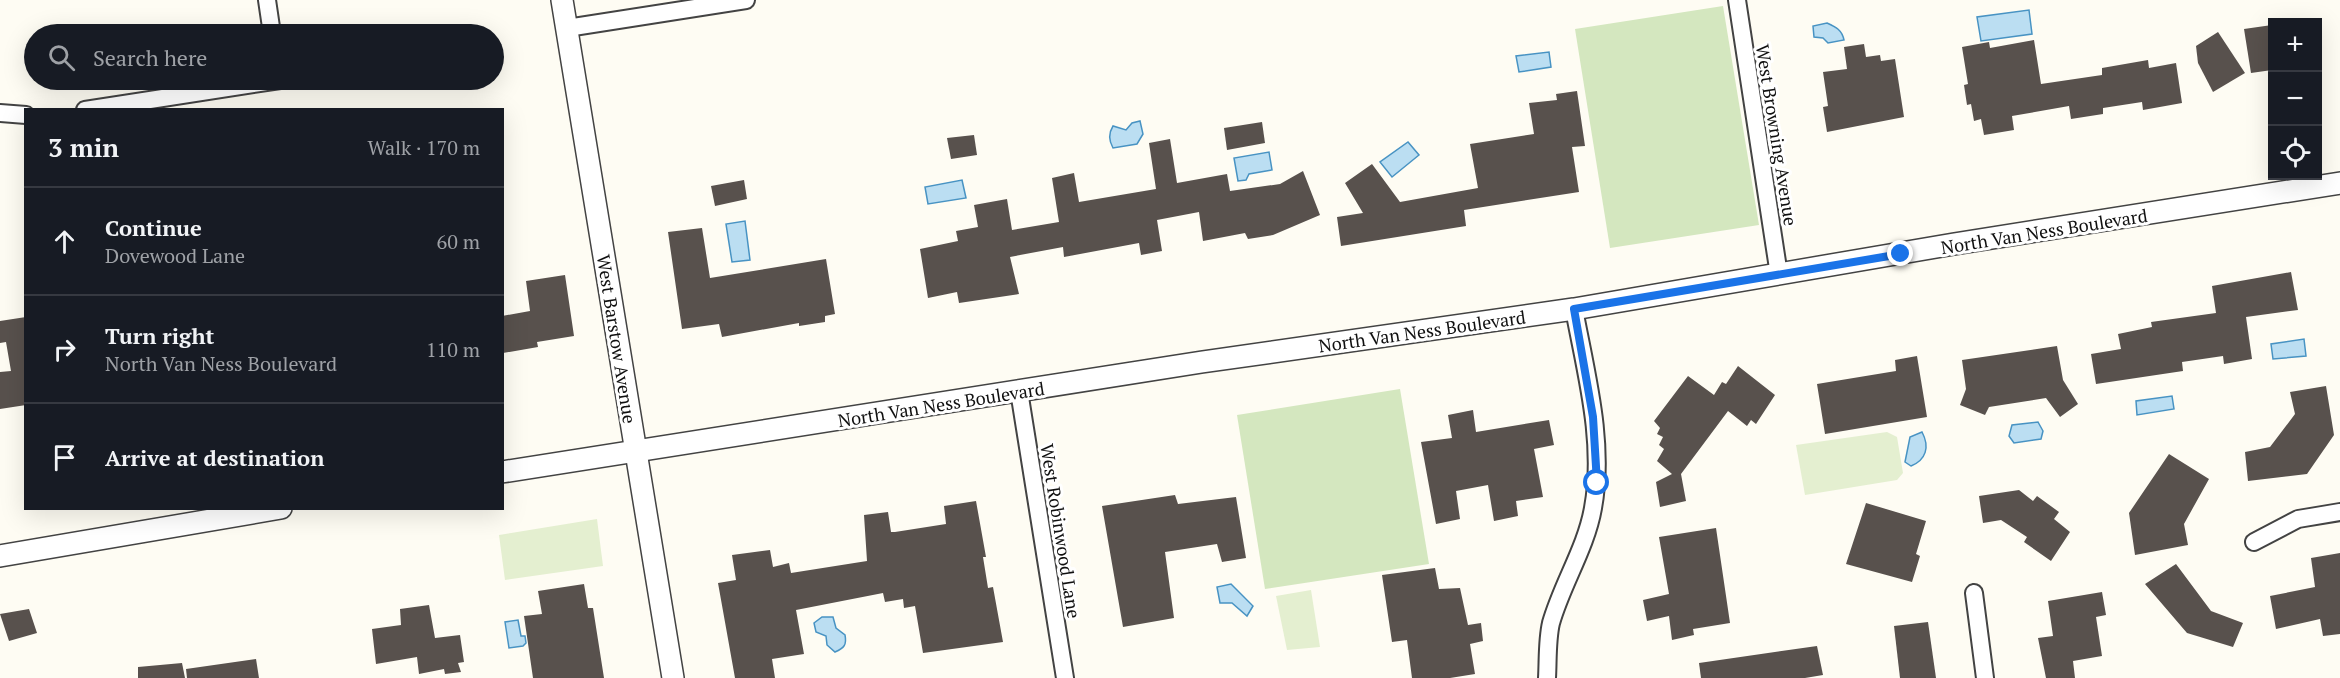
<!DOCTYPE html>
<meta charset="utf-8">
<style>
:root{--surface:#171b24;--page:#20242c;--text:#f1f3f6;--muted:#9ea1a6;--line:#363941}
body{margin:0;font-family:"PT Serif",serif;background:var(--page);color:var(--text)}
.controls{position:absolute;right:18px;top:18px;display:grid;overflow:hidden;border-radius:0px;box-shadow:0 6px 24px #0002}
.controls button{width:54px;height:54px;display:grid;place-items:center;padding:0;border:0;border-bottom:2px solid var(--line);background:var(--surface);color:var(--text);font:30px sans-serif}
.stop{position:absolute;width:18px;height:18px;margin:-14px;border:4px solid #1a73e8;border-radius:50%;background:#fff}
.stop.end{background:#1a73e8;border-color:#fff;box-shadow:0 2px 6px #0008}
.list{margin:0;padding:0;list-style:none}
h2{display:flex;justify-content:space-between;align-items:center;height:78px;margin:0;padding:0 24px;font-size:26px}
h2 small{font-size:20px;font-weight:400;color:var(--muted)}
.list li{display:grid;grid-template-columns:39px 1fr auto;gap:18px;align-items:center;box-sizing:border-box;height:108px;padding:0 24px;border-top:2px solid var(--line)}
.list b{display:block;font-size:22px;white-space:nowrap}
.list p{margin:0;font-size:20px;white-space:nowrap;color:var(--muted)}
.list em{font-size:20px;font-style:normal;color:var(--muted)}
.icon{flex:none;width:33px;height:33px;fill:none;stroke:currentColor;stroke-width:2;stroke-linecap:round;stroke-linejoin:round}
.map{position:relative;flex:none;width:2340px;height:678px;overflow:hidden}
.search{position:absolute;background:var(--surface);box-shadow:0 6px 24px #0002;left:24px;top:24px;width:480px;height:66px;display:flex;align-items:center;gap:15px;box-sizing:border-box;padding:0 21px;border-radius:33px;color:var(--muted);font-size:22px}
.panel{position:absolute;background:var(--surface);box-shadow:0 6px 24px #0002;left:24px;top:108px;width:480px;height:402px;border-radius:0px}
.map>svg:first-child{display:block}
.green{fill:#d4e7bf}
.pitch{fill:#e4efd0}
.water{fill:#bbdef2;stroke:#4893c3;stroke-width:1.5}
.building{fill:#58514d}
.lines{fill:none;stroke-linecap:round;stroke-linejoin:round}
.minor-casing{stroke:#434343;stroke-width:20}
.tertiary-casing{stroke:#434343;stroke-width:24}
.minor{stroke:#fff;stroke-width:16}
.tertiary{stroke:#fff;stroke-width:21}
.route{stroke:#1a73e8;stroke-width:8}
.labels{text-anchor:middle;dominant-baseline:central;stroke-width:6;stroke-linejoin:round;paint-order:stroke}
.street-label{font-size:18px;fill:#101010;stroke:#fff}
</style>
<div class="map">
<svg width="2340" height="678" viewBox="0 0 2340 678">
<rect width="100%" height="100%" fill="#fefcf3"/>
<g class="green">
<polygon points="1723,6 1759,225 1610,248 1575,29"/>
<polygon points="1400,389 1429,564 1265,589 1237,415"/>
</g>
<g class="pitch">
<polygon points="1887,432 1897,437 1903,473 1897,480 1805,495 1796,445"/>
<polygon points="597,519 603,566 505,580 499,535"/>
<polygon points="1311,590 1320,647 1287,650 1276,596"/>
</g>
<g class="water">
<polygon points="2029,10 2032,34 1981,41 1977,17"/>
<path d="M 1827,23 C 1836,27 1842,30 1844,40 L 1828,43 L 1823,38 L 1814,37 L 1813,26 Z"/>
<polygon points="1549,52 1551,67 1519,72 1516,56"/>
<path d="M 1140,121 L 1143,134 L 1137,144 L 1113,148 C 1109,141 1108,134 1113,126 L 1126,130 L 1132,123 Z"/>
<polygon points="1408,142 1419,155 1392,177 1380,162"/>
<polygon points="1269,152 1272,170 1249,174 1246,180 1238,181 1234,158"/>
<polygon points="962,180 966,198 928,204 925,187"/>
<polygon points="745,221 750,260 732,262 726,224"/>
<polygon points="2304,339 2306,356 2273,359 2271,344"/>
<polygon points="2172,396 2174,409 2137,415 2136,401"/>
<polygon points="2038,422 2043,431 2041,439 2014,443 2009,436 2012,425"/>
<path d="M 1922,432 C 1930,447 1926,460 1911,466 L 1905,462 L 1910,437 Z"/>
<polygon points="1231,584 1253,606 1247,616 1232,603 1220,603 1217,587"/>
<path d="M 822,617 L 833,617 L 836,628 L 845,635 C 847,645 844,648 835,652 L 827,645 L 826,636 L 816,632 L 814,623 Z"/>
<polygon points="518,620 521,636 525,636 526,643 523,646 509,648 505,622"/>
</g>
<g class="building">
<polygon points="2272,25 2272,70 2251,73 2244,29"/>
<polygon points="2218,32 2245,73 2213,92 2198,63 2196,46"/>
<polygon points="2034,40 2041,84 2102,75 2102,68 2148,60 2149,68 2176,63 2182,103 2143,110 2142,102 2103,108 2103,114 2071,119 2069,106 2012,116 2014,130 1984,135 1981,119 1974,121 1971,104 1967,105 1964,85 1968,84 1962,47 1989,42 1990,48"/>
<polygon points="1864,44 1866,57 1880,55 1881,61 1895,59 1904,117 1827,132 1823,107 1828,106 1823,72 1847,69 1844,47"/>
<polygon points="1577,91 1585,146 1572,147 1579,192 1464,210 1466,226 1341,246 1337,217 1363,213 1345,183 1372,164 1400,202 1478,188 1470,144 1534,134 1529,103 1557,100 1556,94"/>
<polygon points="1262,122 1265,143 1227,150 1224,128"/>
<polygon points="974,135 977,155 951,159 947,138"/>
<polygon points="1170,139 1177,183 1227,174 1230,191 1280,184 1303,171 1320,215 1273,235 1248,239 1245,233 1203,241 1199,212 1157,220 1162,251 1141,255 1139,243 1064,257 1063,247 1010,257 1019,294 959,303 957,292 928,298 920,249 958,241 956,231 978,227 974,205 1007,199 1012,230 1059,222 1052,178 1074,173 1079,202 1156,189 1149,143"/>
<polygon points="744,180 747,199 715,206 711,186"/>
<polygon points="702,228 710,278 826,259 835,314 825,316 825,322 799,326 799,323 722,337 719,324 682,329 668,232"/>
<polygon points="2291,272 2298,310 2246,317 2252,359 2224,364 2223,356 2182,362 2183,371 2096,384 2091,354 2121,349 2118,334 2152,327 2151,322 2216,313 2212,286"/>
<polygon points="565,275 574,336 537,342 538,347 503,353 502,316 530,311 526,281"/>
<polygon points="26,317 26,405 0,409 0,372 11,371 6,342 0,343 0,321"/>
<polygon points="2057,346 2063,380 2078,404 2060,417 2046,398 1989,407 1985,415 1960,405 1966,389 1962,360"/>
<polygon points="1917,356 1927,417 1825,434 1817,384 1896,371 1895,360"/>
<polygon points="1738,366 1775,395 1756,424 1751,420 1747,426 1728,411 1681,474 1686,501 1660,507 1656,482 1672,474 1657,461 1664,449 1659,445 1663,437 1657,434 1660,428 1654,421 1688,376 1714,395 1722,382 1726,384"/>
<polygon points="2326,386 2334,435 2307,474 2248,481 2245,452 2270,447 2295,414 2290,392"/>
<polygon points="1473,410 1476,432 1549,420 1554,445 1534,449 1543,497 1516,501 1518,516 1494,521 1488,485 1456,491 1460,519 1436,524 1421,442 1452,438 1448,415"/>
<polygon points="2169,454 2209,479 2184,524 2188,545 2135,555 2129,513"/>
<polygon points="2019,490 2033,501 2037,496 2059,512 2054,519 2070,532 2051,561 2024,542 2027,537 2001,520 1983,523 1979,496"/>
<polygon points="1175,495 1178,504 1236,497 1246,558 1222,562 1217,544 1165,552 1174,618 1123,627 1102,506"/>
<polygon points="976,501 986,557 983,557 988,588 993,587 1003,642 923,653 915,606 904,608 903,599 885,602 883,593 796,610 804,654 772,659 775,678 735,678 718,583 736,580 732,555 770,550 773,567 789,563 791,573 867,561 864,515 888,512 891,532 895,532 946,524 944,506"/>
<polygon points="1866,503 1926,521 1916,554 1920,556 1912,582 1846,564"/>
<polygon points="1716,528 1730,623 1693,629 1694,635 1672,640 1669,616 1647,621 1643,600 1669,594 1659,537"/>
<polygon points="2340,553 2340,634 2323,636 2320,619 2276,629 2270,596 2315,587 2311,558"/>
<polygon points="2176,564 2211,611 2243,623 2233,647 2187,633 2145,584"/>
<polygon points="1435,568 1439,589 1460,588 1468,625 1481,623 1483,641 1470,644 1475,674 1450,678 1412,678 1407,640 1392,642 1382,575"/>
<polygon points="584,584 588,608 593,608 604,678 533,678 524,616 542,614 538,591"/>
<polygon points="2102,592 2106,615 2096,617 2102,656 2073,661 2075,678 2046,678 2038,638 2053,636 2048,601"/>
<polygon points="429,605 435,638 460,635 464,662 458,663 461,672 445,674 444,669 419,674 417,657 376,664 372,629 401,625 400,609"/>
<polygon points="29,609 37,633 9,641 0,614"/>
<polygon points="1928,622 1936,678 1900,678 1894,626"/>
<polygon points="1817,646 1823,675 1805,678 1701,678 1699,663"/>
<polygon points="256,659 259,678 187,678 186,669"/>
<polygon points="182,663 185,678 138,678 138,667"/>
</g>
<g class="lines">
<g class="minor-casing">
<g id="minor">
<polyline points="267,0 272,34"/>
<polyline points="1737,0 1779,275"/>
<polyline points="567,28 746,0"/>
<polyline points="85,110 280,80"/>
<polyline points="0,113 26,115"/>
<polyline points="1019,391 1065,678"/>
<polyline points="2254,542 2298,519 2340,512"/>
<polyline points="1974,593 1985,678"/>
<path d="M 1547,678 C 1548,661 1547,640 1551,623 C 1562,584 1586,548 1593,508 C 1605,442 1586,374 1574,309"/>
</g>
</g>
<g class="tertiary-casing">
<g id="tertiary">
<polyline points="562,0 673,678"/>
<polyline points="502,472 1202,362 1574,309 1954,244 2340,183"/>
<polyline points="0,556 281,508"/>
</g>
</g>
<use href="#minor" class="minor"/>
<use href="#tertiary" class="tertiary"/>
</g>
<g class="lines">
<polyline class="route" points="1597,483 1593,417 1574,309 1901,254"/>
</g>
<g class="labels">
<g class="street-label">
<text transform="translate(1777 135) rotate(81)">West Browning Avenue</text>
<text transform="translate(2044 231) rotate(-9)">North Van Ness Boulevard</text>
<text transform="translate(1422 331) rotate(-8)">North Van Ness Boulevard</text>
<text transform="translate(617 339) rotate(81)">West Barstow Avenue</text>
<text transform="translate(941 404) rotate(-9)">North Van Ness Boulevard</text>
<text transform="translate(1061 531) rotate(81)">West Robinwood Lane</text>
</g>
</g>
</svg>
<div class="controls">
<button>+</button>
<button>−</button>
<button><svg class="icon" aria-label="locate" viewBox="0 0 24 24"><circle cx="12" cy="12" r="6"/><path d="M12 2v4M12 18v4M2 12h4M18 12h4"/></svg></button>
</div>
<div class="stop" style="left:1597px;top:483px"></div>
<div class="stop end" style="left:1901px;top:254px"></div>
<div class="search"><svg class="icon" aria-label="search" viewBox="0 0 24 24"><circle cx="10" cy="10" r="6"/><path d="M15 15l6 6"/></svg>Search here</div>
<section class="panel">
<h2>3 min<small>Walk · 170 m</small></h2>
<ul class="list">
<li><svg class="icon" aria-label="ahead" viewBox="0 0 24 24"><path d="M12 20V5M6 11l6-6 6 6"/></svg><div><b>Continue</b><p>Dovewood Lane</p></div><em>60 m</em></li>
<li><svg class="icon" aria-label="right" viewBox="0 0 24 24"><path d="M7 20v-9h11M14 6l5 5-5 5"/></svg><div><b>Turn right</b><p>North Van Ness Boulevard</p></div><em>110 m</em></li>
<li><svg class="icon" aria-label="arrive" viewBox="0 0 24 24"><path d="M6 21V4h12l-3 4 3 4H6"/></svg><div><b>Arrive at destination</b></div></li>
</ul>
</section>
</div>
